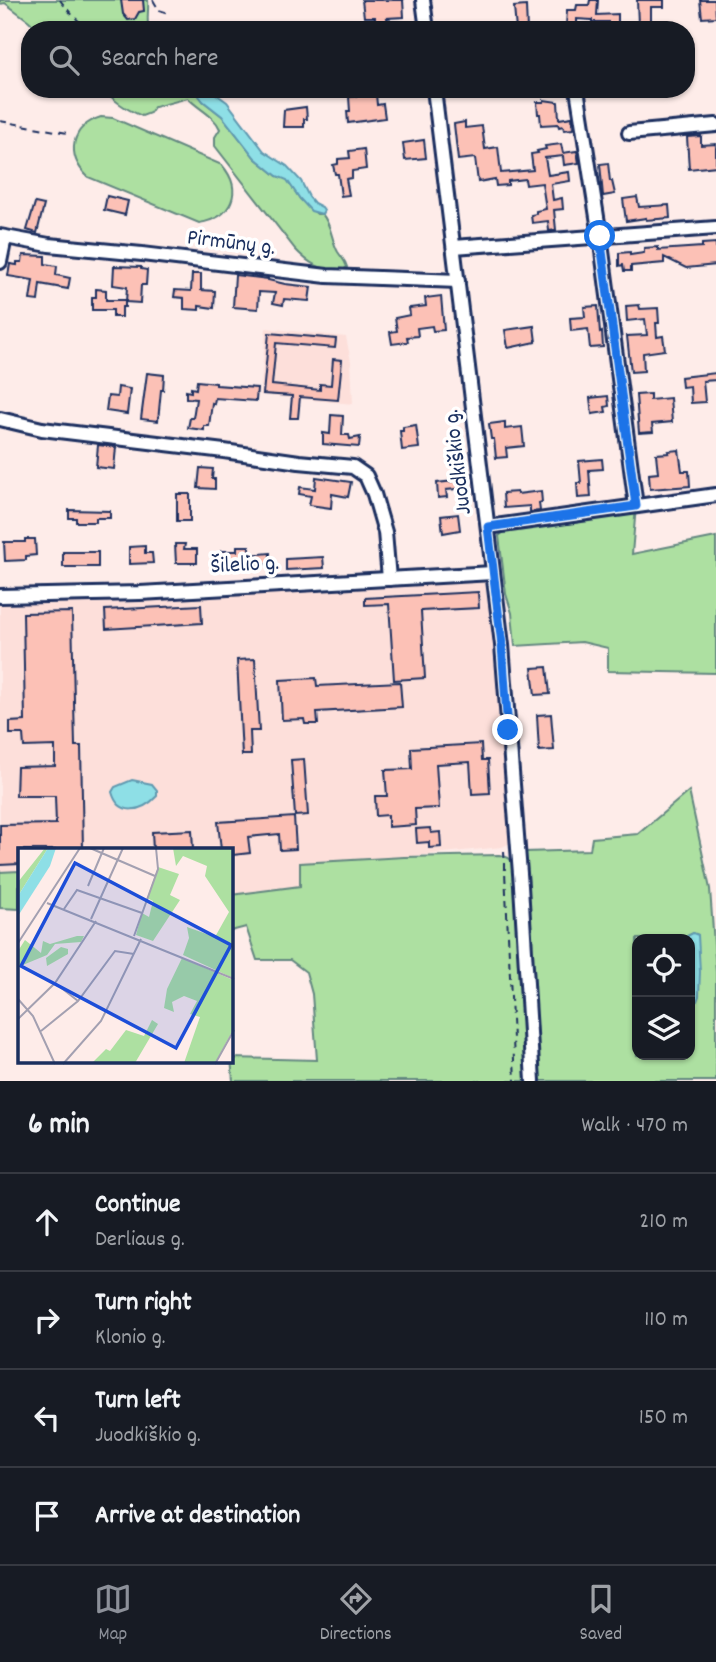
<!DOCTYPE html>
<meta charset="utf-8">
<style>
:root{--surface:#171b24;--page:#20242c;--text:#f1f3f6;--muted:#9ea1a6;--line:#363941;--accent:#8c9099}
body{margin:0;font-family:Dekko,sans-serif;background:var(--page);color:var(--text)}
.controls{position:absolute;right:21px;bottom:21px;display:grid;overflow:hidden;border-radius:14px;box-shadow:0 2px 5px #0004}
.controls button{width:63px;height:63px;display:grid;place-items:center;padding:0;border:0;border-bottom:2px solid var(--line);background:var(--surface);color:var(--text);font:35px sans-serif}
.stop{position:absolute;width:21px;height:21px;margin:-16px;border:5px solid #1a73e8;border-radius:50%;background:#fff}
.stop.end{background:#1a73e8;border-color:#fff;box-shadow:0 2px 7px #0008}
.list{margin:0;padding:0;list-style:none}
h2{display:flex;justify-content:space-between;align-items:center;height:91px;margin:0;padding:0 28px;font-size:30px}
h2 small{font-size:23px;font-weight:400;color:var(--muted)}
.list li{display:grid;grid-template-columns:46px 1fr auto;gap:21px;align-items:center;box-sizing:border-box;height:98px;padding:0 28px;border-top:2px solid var(--line)}
.list b{display:block;font-size:26px;white-space:nowrap}
.list p{margin:0;font-size:23px;white-space:nowrap;color:var(--muted)}
.list em{font-size:23px;font-style:normal;color:var(--muted)}
.icon{flex:none;width:38px;height:38px;fill:none;stroke:currentColor;stroke-width:2;stroke-linecap:round;stroke-linejoin:round}
.map{position:relative;flex:none;width:716px;height:1081px;overflow:hidden}
.search{position:absolute;background:var(--surface);box-shadow:0 2px 5px #0004;left:21px;right:21px;top:21px;height:77px;display:flex;align-items:center;gap:18px;box-sizing:border-box;padding:0 24px;border-radius:28px;color:var(--muted);font-size:26px}
.sheet{height:483px;background:var(--surface)}
nav{display:flex;justify-content:space-around;align-items:center;box-sizing:border-box;height:98px;border-top:2px solid var(--line);background:var(--surface);font-size:19px;color:var(--muted)}
nav a{display:grid;justify-items:center;gap:4px}
nav .on{color:var(--accent)}
.map>svg:first-child{display:block}
.built{fill:#fddfda}
.green{fill:#ade0a1;stroke:#648880;stroke-width:2;fill-rule:evenodd}
.water{fill:#8edfe6;stroke:#6099b0;stroke-width:2}
.building{fill:#fcc1b6;stroke:#1b2f5e;stroke-width:2}
.lines{fill:none;stroke-linecap:round;stroke-linejoin:round}
.minor-casing{stroke:#1b2f5e;stroke-width:18}
.path{stroke:#1b2f5e;stroke-width:2;stroke-dasharray:7 5;stroke-linecap:butt}
.minor{stroke:#fff;stroke-width:12}
.route{stroke:#1a73e8;stroke-width:9}
.labels{text-anchor:middle;dominant-baseline:central;stroke-width:7;stroke-linejoin:round;paint-order:stroke}
.street-label{font-size:23px;fill:#1b2f5e;stroke:#fff}
.inset-road{fill:none;stroke:#a3a0b1;stroke-width:2}
.view{fill:#1d4ed8;fill-opacity:0.15;stroke:#1d4ed8;stroke-width:3.5}
.inset-edge{fill:none;stroke:#1b2f5e;stroke-width:3.5}
</style>
<div class="map">
<svg width="716" height="1081" viewBox="0 0 716 1081">
<rect width="100%" height="100%" fill="#feece9"/>
<filter id="ink" filterUnits="userSpaceOnUse"><feTurbulence type="fractalNoise" baseFrequency=".0143" numOctaves="2"/><feDisplacementMap in="SourceGraphic" scale="14" xChannelSelector="R" yChannelSelector="G"/><feConvolveMatrix kernelMatrix="1 2 1 2 8 2 1 2 1" color-interpolation-filters="sRGB"/></filter>
<g filter="url(#ink)">
<g class="built">
<polygon points="266,328 346,337 351,362 353,404 260,395"/>
<polygon points="478,578 491,583 512,842 502,847 404,857 300,863 300,886 231,895 231,850 19,850 19,871 0,872 0,598"/>
</g>
<g class="green">
<path d="M 0,0 L 148,0 C 149,10 146,21 149,30 L 38,30 L 29,21 L 5,3 L 0,4 Z"/>
<path d="M 104,89 L 199,89 L 198,91 L 203,101 L 222,116 L 255,158 L 277,176 L 287,179 L 300,199 L 317,214 L 322,214 C 332,225 331,240 338,252 C 342,258 345,260 347,267 L 341,271 C 320,270 309,264 295,249 L 215,146 L 215,137 L 220,129 C 214,115 198,109 188,98 L 154,107 L 150,113 L 142,116 C 128,110 113,101 104,89 Z"/>
<path d="M 101,117 L 113,118 L 222,165 C 244,191 232,218 199,223 L 88,177 C 65,155 71,126 101,117 Z"/>
<polygon points="636,506 632,554 716,537 716,673 608,671 608,648 582,642 515,646 512,613 506,594 499,536 507,529"/>
<path d="M 689,791 L 710,889 L 716,972 L 716,1081 L 540,1081 L 525,852 L 590,850 L 592,838 L 638,834 ZM 693,933 L 698,935 L 693,1000 L 690,967 L 690,1055 L 637,1055 L 637,939 L 687,939 L 687,936 Z"/>
<path d="M 499,855 C 510,857 512,859 514,870 L 527,1081 L 233,1081 L 231,1058 L 317,1060 L 312,994 L 306,972 L 290,960 L 257,960 L 246,927 L 231,931 L 231,895 L 300,886 L 300,863 L 404,857 Z"/>
<polygon points="19,871 19,909 0,908 0,872"/>
</g>
<g class="water">
<polygon points="199,89 209,89 227,102 264,151 287,166 301,181 309,197 314,203 322,207 324,210 322,214 311,211 300,199 287,180 277,176 255,158 222,116 203,101 199,96"/>
<path d="M 132,780 L 152,784 L 157,790 L 157,796 C 142,812 119,817 112,792 L 115,787 Z"/>
<polygon points="693,933 698,935 700,972 699,996 697,1001 693,1000 690,967 690,939 687,939 687,936"/>
</g>
<g class="building">
<polygon points="121,0 143,0 144,11 139,12 135,19 128,20 123,14"/>
<polygon points="362,0 403,0 404,17 387,18 388,22 375,22 375,17 364,17"/>
<polygon points="590,0 598,0 597,15 618,14 618,30 608,30 608,22 592,22 592,20 577,19 577,27 566,26 567,10 576,10 577,5 589,5"/>
<polygon points="637,0 664,0 664,7 651,7 651,23 659,23 659,30 635,30 635,24 638,24"/>
<polygon points="700,0 715,0 716,17 702,18"/>
<polygon points="526,6 527,30 516,30 514,7"/>
<polygon points="376,94 377,105 383,104 385,118 348,123 347,111 350,111 349,97"/>
<polygon points="544,100 558,102 559,119 572,117 573,129 564,130 563,126 559,127 558,124 541,125 540,114 538,114 537,102 544,102"/>
<polygon points="306,107 307,119 304,119 304,127 283,127 284,110"/>
<polygon points="465,122 465,128 482,126 485,149 498,147 501,173 533,170 531,154 538,153 537,151 546,149 545,146 561,144 563,153 577,151 579,163 564,165 563,156 545,158 548,175 569,172 570,181 551,184 553,200 562,198 563,209 554,210 556,230 549,231 548,221 532,223 531,215 536,214 536,211 546,209 542,183 526,185 525,179 508,181 508,185 496,186 495,179 478,182 475,158 458,160 454,124"/>
<polygon points="701,136 701,145 716,144 716,166 689,169 687,137"/>
<polygon points="424,140 426,158 405,160 403,143"/>
<polygon points="364,149 366,169 352,171 352,178 346,179 349,195 341,196 338,174 335,174 333,165 338,164 338,159 350,158 349,151"/>
<polygon points="608,163 610,181 612,181 615,194 603,196 600,164"/>
<polygon points="107,196 128,201 125,215 104,210"/>
<polygon points="637,197 639,207 669,205 670,218 646,220 646,218 626,221 623,199"/>
<polygon points="35,203 44,205 37,233 27,230"/>
<polygon points="716,243 716,265 686,268 664,257 664,263 631,266 631,271 624,271 623,265 619,266 619,253 630,252 630,255 644,253 644,248 658,247 658,250 702,247 702,244"/>
<polygon points="23,255 45,256 45,264 57,266 56,275 70,278 68,289 40,284 38,301 30,300 33,280 8,276 10,264 17,265 17,262 22,262"/>
<polygon points="114,266 141,267 141,269 147,270 146,285 141,285 140,303 126,302 127,287 113,285"/>
<polygon points="192,274 201,274 201,290 215,291 214,308 199,306 199,310 184,309 184,298 174,297 175,290 191,291"/>
<polygon points="235,275 268,279 268,280 285,284 311,287 309,301 284,299 283,305 273,303 275,293 259,292 258,309 233,307"/>
<polygon points="96,289 106,290 106,300 125,300 125,307 122,307 122,317 113,317 113,310 92,310 92,297 96,297"/>
<polygon points="441,296 444,330 433,331 432,326 417,328 418,336 407,337 408,342 392,344 390,332 397,331 395,318 410,315 409,308 426,306 425,298"/>
<polygon points="639,305 640,309 658,308 659,323 656,323 657,337 663,336 665,350 643,353 644,371 631,372 627,336 647,335 645,319 627,321 626,306"/>
<polygon points="598,306 600,333 602,332 603,347 590,348 588,329 571,331 570,318 585,317 584,307"/>
<polygon points="534,326 536,342 508,348 505,330"/>
<polygon points="269,333 336,339 335,348 276,343 272,385 320,390 320,384 331,385 333,359 342,360 338,400 300,397 298,418 290,418 292,396 263,394"/>
<polygon points="147,373 164,375 163,390 161,390 158,421 141,419"/>
<polygon points="716,373 716,380 703,381 705,402 691,403 690,386 682,387 681,377"/>
<polygon points="197,381 216,383 216,385 257,388 256,401 215,398 214,404 212,403 209,426 204,426 204,430 188,428 190,418 193,418 196,399 186,398 186,391 191,392 191,388 196,389"/>
<polygon points="118,387 130,389 127,414 106,411 108,396 117,397"/>
<polygon points="650,394 650,400 670,398 672,422 652,424 653,432 639,433 636,395"/>
<polygon points="608,396 609,406 605,407 606,412 592,414 590,398"/>
<polygon points="331,415 343,416 342,435 349,435 350,439 360,437 359,447 323,444 323,433 330,434"/>
<polygon points="505,422 505,429 522,427 524,446 506,448 507,457 496,458 494,439 491,439 489,424"/>
<polygon points="416,425 419,448 402,450 400,431 403,431 403,427"/>
<polygon points="98,445 116,447 114,469 96,467"/>
<polygon points="679,450 682,471 689,471 690,486 650,489 649,474 658,473 656,454 669,453 668,451"/>
<polygon points="602,459 603,469 589,470 591,497 578,498 577,483 581,483 579,461"/>
<polygon points="200,468 213,469 212,479 215,479 215,489 198,488"/>
<polygon points="466,473 467,488 446,490 447,497 438,498 437,483 454,481 454,474"/>
<polygon points="316,477 351,482 348,497 332,494 331,508 309,505 311,496 299,494 300,487 315,489"/>
<polygon points="541,491 542,502 539,503 540,511 530,512 530,506 504,508 503,493 517,492 517,494"/>
<rect x="177" y="494" width="13" height="27"/>
<polygon points="69,510 110,511 110,518 96,518 96,522 76,522 76,518 69,518"/>
<polygon points="458,514 460,530 443,533 441,516"/>
<polygon points="25,539 35,539 36,555 26,556 26,560 5,561 4,542 25,542"/>
<polygon points="175,544 185,544 184,549 197,549 197,563 176,563"/>
<polygon points="145,546 145,553 152,553 153,563 129,564 129,547"/>
<polygon points="237,546 249,546 249,555 270,553 270,564 249,565 249,567 221,568 221,551 237,551"/>
<rect x="63" y="552" width="35" height="15"/>
<polygon points="323,557 324,568 286,570 286,559"/>
<polygon points="478,592 479,608 421,611 425,678 394,680 389,604 365,605 365,598"/>
<polygon points="201,605 202,623 106,629 105,610"/>
<polygon points="72,612 75,746 81,746 83,850 19,850 19,864 0,865 0,825 56,824 55,796 16,796 17,767 55,766 55,746 24,747 23,734 10,734 10,722 25,721 23,613"/>
<polygon points="255,659 259,731 250,731 251,755 242,755 237,660"/>
<polygon points="547,667 550,694 535,695 532,668"/>
<polygon points="316,678 317,686 400,682 402,707 317,712 318,724 305,724 304,719 282,720 280,680"/>
<polygon points="551,714 554,750 539,751 537,715"/>
<polygon points="481,744 482,760 488,760 490,793 472,794 470,762 436,764 439,808 415,809 416,825 388,827 388,815 376,816 375,796 387,796 385,770 412,769 411,748"/>
<polygon points="304,759 308,815 295,816 291,760"/>
<polygon points="294,817 296,849 280,850 279,834 248,837 250,853 233,855 232,850 221,850 218,822"/>
<polygon points="430,828 431,833 440,832 441,847 429,848 429,842 417,843 416,829"/>
<polygon points="192,830 193,850 153,850 152,832"/>
</g>
<g class="lines">
<g class="minor-casing">
<g id="minor">
<polyline points="423,0 427,30"/>
<polyline points="434,89 502,645 521,886 533,1081"/>
<polyline points="577,89 600,236 636,506"/>
<polyline points="629,133 716,125"/>
<polyline points="0,236 49,245 142,254 327,276 458,281"/>
<polyline points="454,247 716,228"/>
<polyline points="0,262 5,237"/>
<polyline points="0,419 42,429 224,451 299,462 353,467 366,476 374,494 385,532 389,579"/>
<polyline points="488,527 716,495"/>
<polyline points="0,596 140,593 493,573"/>
</g>
</g>
<g class="path">
<path d="M 60,0 C 69,12 78,22 91,30"/>
<polyline points="153,0 159,10 168,13"/>
<polyline points="0,121 67,133"/>
<polyline points="504,851 515,1081"/>
</g>
<use href="#minor" class="minor"/>
</g>
</g>
<g class="lines" filter="url(#ink)">
<polyline class="route" points="508,730 502,645 488,527 636,506 600,236"/>
</g>
<g class="labels">
<g class="street-label">
<text transform="translate(231 244) rotate(7)">Pirmūnų g.</text>
<text transform="translate(459 462) rotate(-97)">Juodkiškio g.</text>
<text transform="translate(245 566) rotate(-3)">Šilelio g.</text>
</g>
</g>
<g transform="translate(18 848)">
<rect width="215" height="215" fill="#feece9"/>
<path d="M 27,0 L 30,0 L 0,48 L 0,34 ZM 155,0 L 215,0 L 215,130 L 165,107 L 171,90 L 169,79 L 197,89 L 211,64 L 187,28 L 189,18 L 165,8 L 158,18 ZM 140,19 L 161,26 L 152,47 L 162,52 L 135,93 L 118,87 L 124,65 L 131,69 L 135,53 L 129,50 ZM 59,88 L 66,88 L 63,94 L 37,96 L 29,107 L 0,119 L 0,103 L 7,92 L 23,105 L 25,93 L 32,96 ZM 43,99 L 50,101 L 50,106 L 29,118 L 28,110 ZM 164,110 L 215,132 L 215,182 L 197,215 L 166,215 L 182,169 L 172,166 L 179,153 L 166,148 L 154,154 L 156,164 L 146,160 L 149,141 ZM 134,172 L 140,176 L 117,215 L 74,215 L 88,201 L 92,203 L 108,182 L 126,188 Z" fill="#ade0a1"/>
<path d="M 30,0 L 38,0 L 32,18 L 0,68 L 0,48 Z" fill="#8edfe6"/>
<path class="inset-road" d="M 72,0 L 137,28M 70,38 L 86,0M 29,55 L 216,131M 46,61 L 59,42 L 124,65M 73,71 L 105,0M 116,88 L 140,21 L 138,0M 0,95 L 62,0M 37,135 L 60,153M 0,151 L 15,168 L 37,216M 0,171 L 37,135 L 78,73M 23,183 L 60,153 L 97,103 L 116,106M 45,216 L 83,173 L 123,91M 197,216 L 216,182"/>
<path class="view" d="M 57,15 L 213,97 L 158,200 L 3,118 Z"/>
<rect width="215" height="215" class="inset-edge"/>
</g>
</svg>
<div class="controls">
<button><svg class="icon" aria-label="locate" viewBox="0 0 24 24"><circle cx="12" cy="12" r="6"/><path d="M12 2v4M12 18v4M2 12h4M18 12h4"/></svg></button>
<button><svg class="icon" aria-label="layers" viewBox="0 0 24 24"><path d="M12 4l9 5-9 5-9-5zM3 14l9 5 9-5"/></svg></button>
</div>
<div class="stop" style="left:600px;top:236px"></div>
<div class="stop end" style="left:508px;top:730px"></div>
<div class="search"><svg class="icon" aria-label="search" viewBox="0 0 24 24"><circle cx="10" cy="10" r="6"/><path d="M15 15l6 6"/></svg>Search here</div>
</div>
<section class="sheet">
<h2>6 min<small>Walk · 470 m</small></h2>
<ul class="list">
<li><svg class="icon" aria-label="ahead" viewBox="0 0 24 24"><path d="M12 20V5M6 11l6-6 6 6"/></svg><div><b>Continue</b><p>Derliaus g.</p></div><em>210 m</em></li>
<li><svg class="icon" aria-label="right" viewBox="0 0 24 24"><path d="M7 20v-9h11M14 6l5 5-5 5"/></svg><div><b>Turn right</b><p>Klonio g.</p></div><em>110 m</em></li>
<li><svg class="icon" aria-label="left" viewBox="0 0 24 24"><path d="M17 20v-9H6M10 6l-5 5 5 5"/></svg><div><b>Turn left</b><p>Juodkiškio g.</p></div><em>150 m</em></li>
<li><svg class="icon" aria-label="arrive" viewBox="0 0 24 24"><path d="M6 21V4h12l-3 4 3 4H6"/></svg><div><b>Arrive at destination</b></div></li>
</ul>
</section>
<nav>
<a class="on"><svg class="icon" aria-label="map" viewBox="0 0 24 24"><path d="M3 6l6-2 6 2 6-2v14l-6 2-6-2-6 2zM9 4v14M15 6v14"/></svg>Map</a>
<a><svg class="icon" aria-label="directions" viewBox="0 0 24 24"><path d="M12 3l9 9-9 9-9-9zM9 14v-3h6M13 9l2 2-2 2"/></svg>Directions</a>
<a><svg class="icon" aria-label="saved" viewBox="0 0 24 24"><path d="M7 4h10v16l-5-4-5 4z"/></svg>Saved</a>
</nav>
